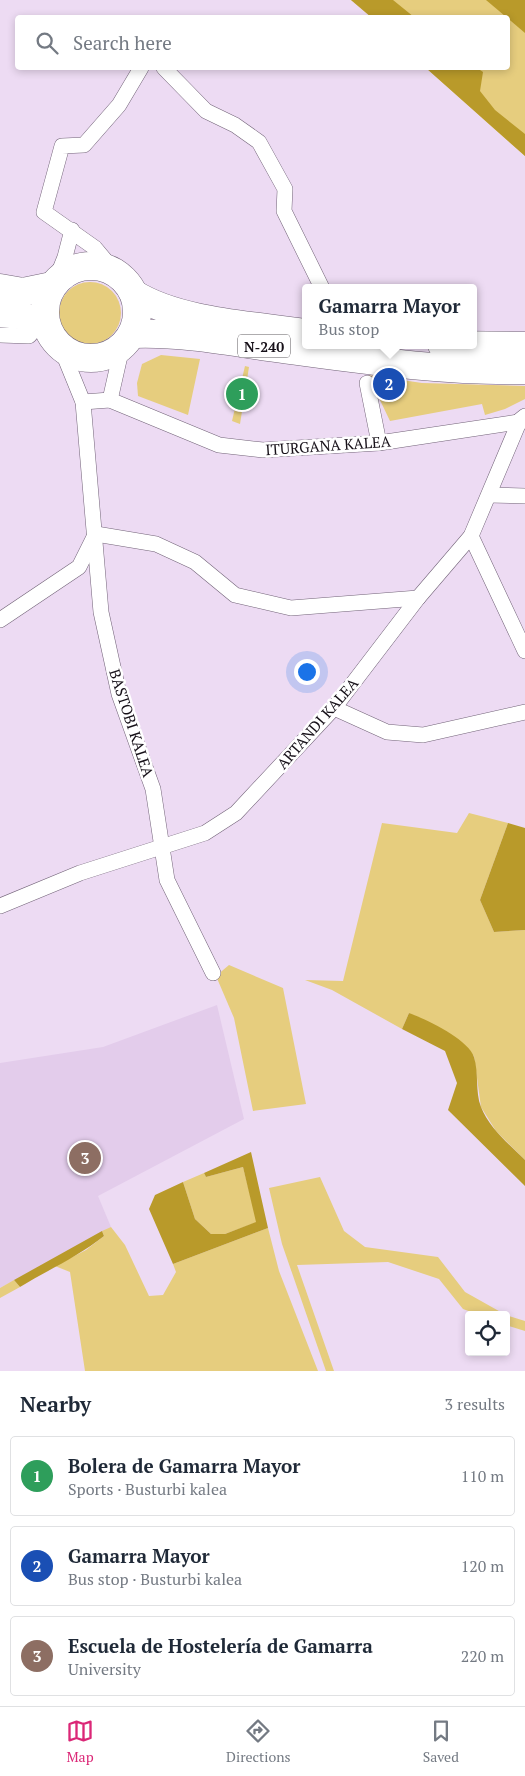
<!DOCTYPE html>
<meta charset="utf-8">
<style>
:root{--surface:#fff;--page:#f2f2f3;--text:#1f2937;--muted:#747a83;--line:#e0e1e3;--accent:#db2777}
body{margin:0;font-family:"PT Serif",serif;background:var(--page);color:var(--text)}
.controls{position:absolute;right:15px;bottom:15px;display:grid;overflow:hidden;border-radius:5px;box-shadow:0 2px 8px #0003}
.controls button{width:45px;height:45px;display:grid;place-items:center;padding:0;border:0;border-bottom:1px solid var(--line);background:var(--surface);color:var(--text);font:25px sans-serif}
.you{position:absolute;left:306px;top:671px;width:18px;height:18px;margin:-12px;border:4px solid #fff;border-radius:50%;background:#1a73e8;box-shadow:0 0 0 8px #1a73e833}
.badge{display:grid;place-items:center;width:32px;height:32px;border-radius:50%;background:var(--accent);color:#fff;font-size:16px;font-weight:700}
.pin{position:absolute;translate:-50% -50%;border:2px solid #fff;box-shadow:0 1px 5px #0006}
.popup{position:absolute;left:302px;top:284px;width:175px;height:65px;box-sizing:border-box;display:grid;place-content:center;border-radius:5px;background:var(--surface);filter:drop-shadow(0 1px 4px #0005);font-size:16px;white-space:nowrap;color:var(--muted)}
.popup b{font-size:19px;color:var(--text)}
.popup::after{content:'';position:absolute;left:50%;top:100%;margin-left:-10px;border:10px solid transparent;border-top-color:var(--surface)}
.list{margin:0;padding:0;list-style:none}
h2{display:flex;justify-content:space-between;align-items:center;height:65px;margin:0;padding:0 20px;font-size:21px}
h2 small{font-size:16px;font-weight:400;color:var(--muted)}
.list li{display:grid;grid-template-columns:32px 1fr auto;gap:15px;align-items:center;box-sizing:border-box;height:80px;margin:0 10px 10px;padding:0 10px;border:1px solid var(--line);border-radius:5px}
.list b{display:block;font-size:19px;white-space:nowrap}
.list p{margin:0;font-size:16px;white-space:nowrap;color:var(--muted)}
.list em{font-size:16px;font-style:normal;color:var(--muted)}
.icon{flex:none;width:28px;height:28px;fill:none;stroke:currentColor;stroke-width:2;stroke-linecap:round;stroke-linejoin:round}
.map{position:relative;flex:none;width:525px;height:1371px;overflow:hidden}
.search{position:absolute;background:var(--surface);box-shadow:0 2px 8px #0003;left:15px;right:15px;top:15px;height:55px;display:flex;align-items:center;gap:12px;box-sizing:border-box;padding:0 18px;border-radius:5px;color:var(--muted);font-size:19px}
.sheet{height:335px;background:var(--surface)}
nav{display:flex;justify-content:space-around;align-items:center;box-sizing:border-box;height:70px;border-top:1px solid var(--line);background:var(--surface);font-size:14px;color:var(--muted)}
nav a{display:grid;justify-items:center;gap:2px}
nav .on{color:var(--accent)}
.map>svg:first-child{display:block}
.built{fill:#e3cceb}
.green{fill:#e6cd7e}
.forest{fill:#b99a2a}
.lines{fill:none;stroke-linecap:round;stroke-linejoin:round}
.street-casing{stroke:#726378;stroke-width:16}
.highway-casing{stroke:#726378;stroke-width:29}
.street{stroke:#fff;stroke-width:15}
.highway{stroke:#fff;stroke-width:28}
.labels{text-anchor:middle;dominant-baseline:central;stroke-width:5;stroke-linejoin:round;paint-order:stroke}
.shield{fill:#fff;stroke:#5c585d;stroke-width:1}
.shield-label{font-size:14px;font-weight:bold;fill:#161018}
.street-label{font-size:15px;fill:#161018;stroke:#fff}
</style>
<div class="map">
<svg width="525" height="1371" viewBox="0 0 525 1371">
<rect width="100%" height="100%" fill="#eddbf3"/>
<polygon class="built" points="217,1005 244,1119 98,1196 111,1227 0,1288 0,1063 103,1047"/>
<g class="green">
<polygon points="351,0 525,0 525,156 426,68 508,68 508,18 371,17"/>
<circle cx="90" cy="313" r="31"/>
<polygon points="161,355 200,359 188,415 138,396 137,383 142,364"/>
<polygon points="245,366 249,367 240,424 232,421"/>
<polygon points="368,375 422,383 525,386 525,399 505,409 485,415 482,404 390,421"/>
<polygon points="469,813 508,823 480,900 494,932 525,930 525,1160 496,1131 481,1107 474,1056 409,1013 402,1029 332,990 305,980 343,981 382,823 457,833"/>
<polygon points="229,965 283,988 306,1104 253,1111 234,1018 216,976"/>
<polygon points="243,1167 257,1222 225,1234 211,1234 195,1219 183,1182 204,1173 206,1177"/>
<polygon points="320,1177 344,1231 365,1247 438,1257 465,1292 506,1315 479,1315 463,1309 439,1279 388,1262 297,1265 334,1371 326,1371 282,1244 269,1188"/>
<polygon points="111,1227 125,1245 149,1296 163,1295 176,1272 173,1264 268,1228 279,1271 318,1371 85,1371 70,1272 55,1266 86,1250 104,1236 102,1231"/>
<polygon points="14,1280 20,1287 0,1298 0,1288"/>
<polygon points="506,1315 525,1321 525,1331 506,1325"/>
</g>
<g class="forest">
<polygon points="351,0 393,0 414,17 371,17"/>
<polygon points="486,0 525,0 525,33"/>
<polygon points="426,68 477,68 483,72 480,91 495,110 525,134 525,156"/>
<polygon points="508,823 525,828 525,930 494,932 480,900"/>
<path d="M 409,1013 C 426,1019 468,1039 474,1057 C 479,1073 475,1092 481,1107 C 489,1128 510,1145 525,1160 L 525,1186 L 448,1110 L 457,1083 L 445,1051 L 402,1029 Z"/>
<polygon points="251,1152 268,1228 173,1264 149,1209 155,1195 183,1182 195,1219 211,1234 225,1234 256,1222 243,1167 206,1177 204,1173"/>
<path d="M 102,1231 L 104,1236 C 79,1256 48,1270 20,1287 L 14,1280 Z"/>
</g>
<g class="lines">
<g class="street-casing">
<g id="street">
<polyline points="164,68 206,111 235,125 259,142 285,189 284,211 322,288"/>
<polyline points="115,272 95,248 44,212 62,146 84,145 119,105 141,68"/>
<polyline points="55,282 65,257 72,230"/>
<polyline points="0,335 29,336 40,323"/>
<polyline points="61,348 83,402 101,612 119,694 153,789 167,880 213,973"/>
<polyline points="367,383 379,443"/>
<polyline points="110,400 122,347"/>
<polyline points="83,402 110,400 219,445 263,450 379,443 525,421"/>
<polyline points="489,495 525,496"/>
<polyline points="96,534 156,544 195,562 235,595 291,608 418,598"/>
<polyline points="471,536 525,651"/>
<polyline points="0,620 79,567 95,535"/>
<polyline points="334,708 387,732 423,735 525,712"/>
<polyline points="0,906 80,873 205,833 236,813 334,708 418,598 471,536 520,420 525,416"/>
</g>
</g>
<g class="highway-casing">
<g id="highway">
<circle cx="91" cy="312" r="46"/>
<polyline points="0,288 23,292 52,286"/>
<path d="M 134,294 C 179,322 252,325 305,333"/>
<polyline points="0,313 20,315 47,327"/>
<path d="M 132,334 C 179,332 228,341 275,348 C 358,359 441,372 525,370"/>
<polyline points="442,345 525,346"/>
</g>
</g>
<use href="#street" class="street"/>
<use href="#highway" class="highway"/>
</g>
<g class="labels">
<rect class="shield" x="238" y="334.5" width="52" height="23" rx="4"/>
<g class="shield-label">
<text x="264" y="346">N-240</text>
</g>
<g class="street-label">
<text transform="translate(328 445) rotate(-4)">ITURGANA KALEA</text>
<text transform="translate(132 723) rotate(72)">BASTOBI KALEA</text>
<text transform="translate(317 723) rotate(-49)">ARTANDI KALEA</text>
</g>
</g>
</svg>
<div class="controls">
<button><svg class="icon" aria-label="locate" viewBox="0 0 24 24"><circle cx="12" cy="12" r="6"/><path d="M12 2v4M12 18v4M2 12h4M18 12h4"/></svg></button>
</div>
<div class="you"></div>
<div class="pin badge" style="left:242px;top:394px;background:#2e9e5b">1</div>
<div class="pin badge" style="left:389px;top:384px;background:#1a4fb4">2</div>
<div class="popup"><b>Gamarra Mayor</b>Bus stop</div>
<div class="pin badge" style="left:85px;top:1158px;background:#8d6e63">3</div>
<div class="search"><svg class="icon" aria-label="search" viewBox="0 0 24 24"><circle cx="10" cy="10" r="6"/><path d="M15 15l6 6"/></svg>Search here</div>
</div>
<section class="sheet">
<h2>Nearby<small>3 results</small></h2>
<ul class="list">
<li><span class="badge" style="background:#2e9e5b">1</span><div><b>Bolera de Gamarra Mayor</b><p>Sports · Busturbi kalea</p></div><em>110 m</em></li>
<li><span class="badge" style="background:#1a4fb4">2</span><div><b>Gamarra Mayor</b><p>Bus stop · Busturbi kalea</p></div><em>120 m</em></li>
<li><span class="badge" style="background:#8d6e63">3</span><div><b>Escuela de Hostelería de Gamarra</b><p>University</p></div><em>220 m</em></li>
</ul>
</section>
<nav>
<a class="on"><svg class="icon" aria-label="map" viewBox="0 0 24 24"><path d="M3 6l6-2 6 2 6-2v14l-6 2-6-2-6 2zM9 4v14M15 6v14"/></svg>Map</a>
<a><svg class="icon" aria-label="directions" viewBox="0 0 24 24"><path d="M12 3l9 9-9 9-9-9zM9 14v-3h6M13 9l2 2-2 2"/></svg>Directions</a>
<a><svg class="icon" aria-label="saved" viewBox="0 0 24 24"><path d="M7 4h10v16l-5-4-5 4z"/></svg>Saved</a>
</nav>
